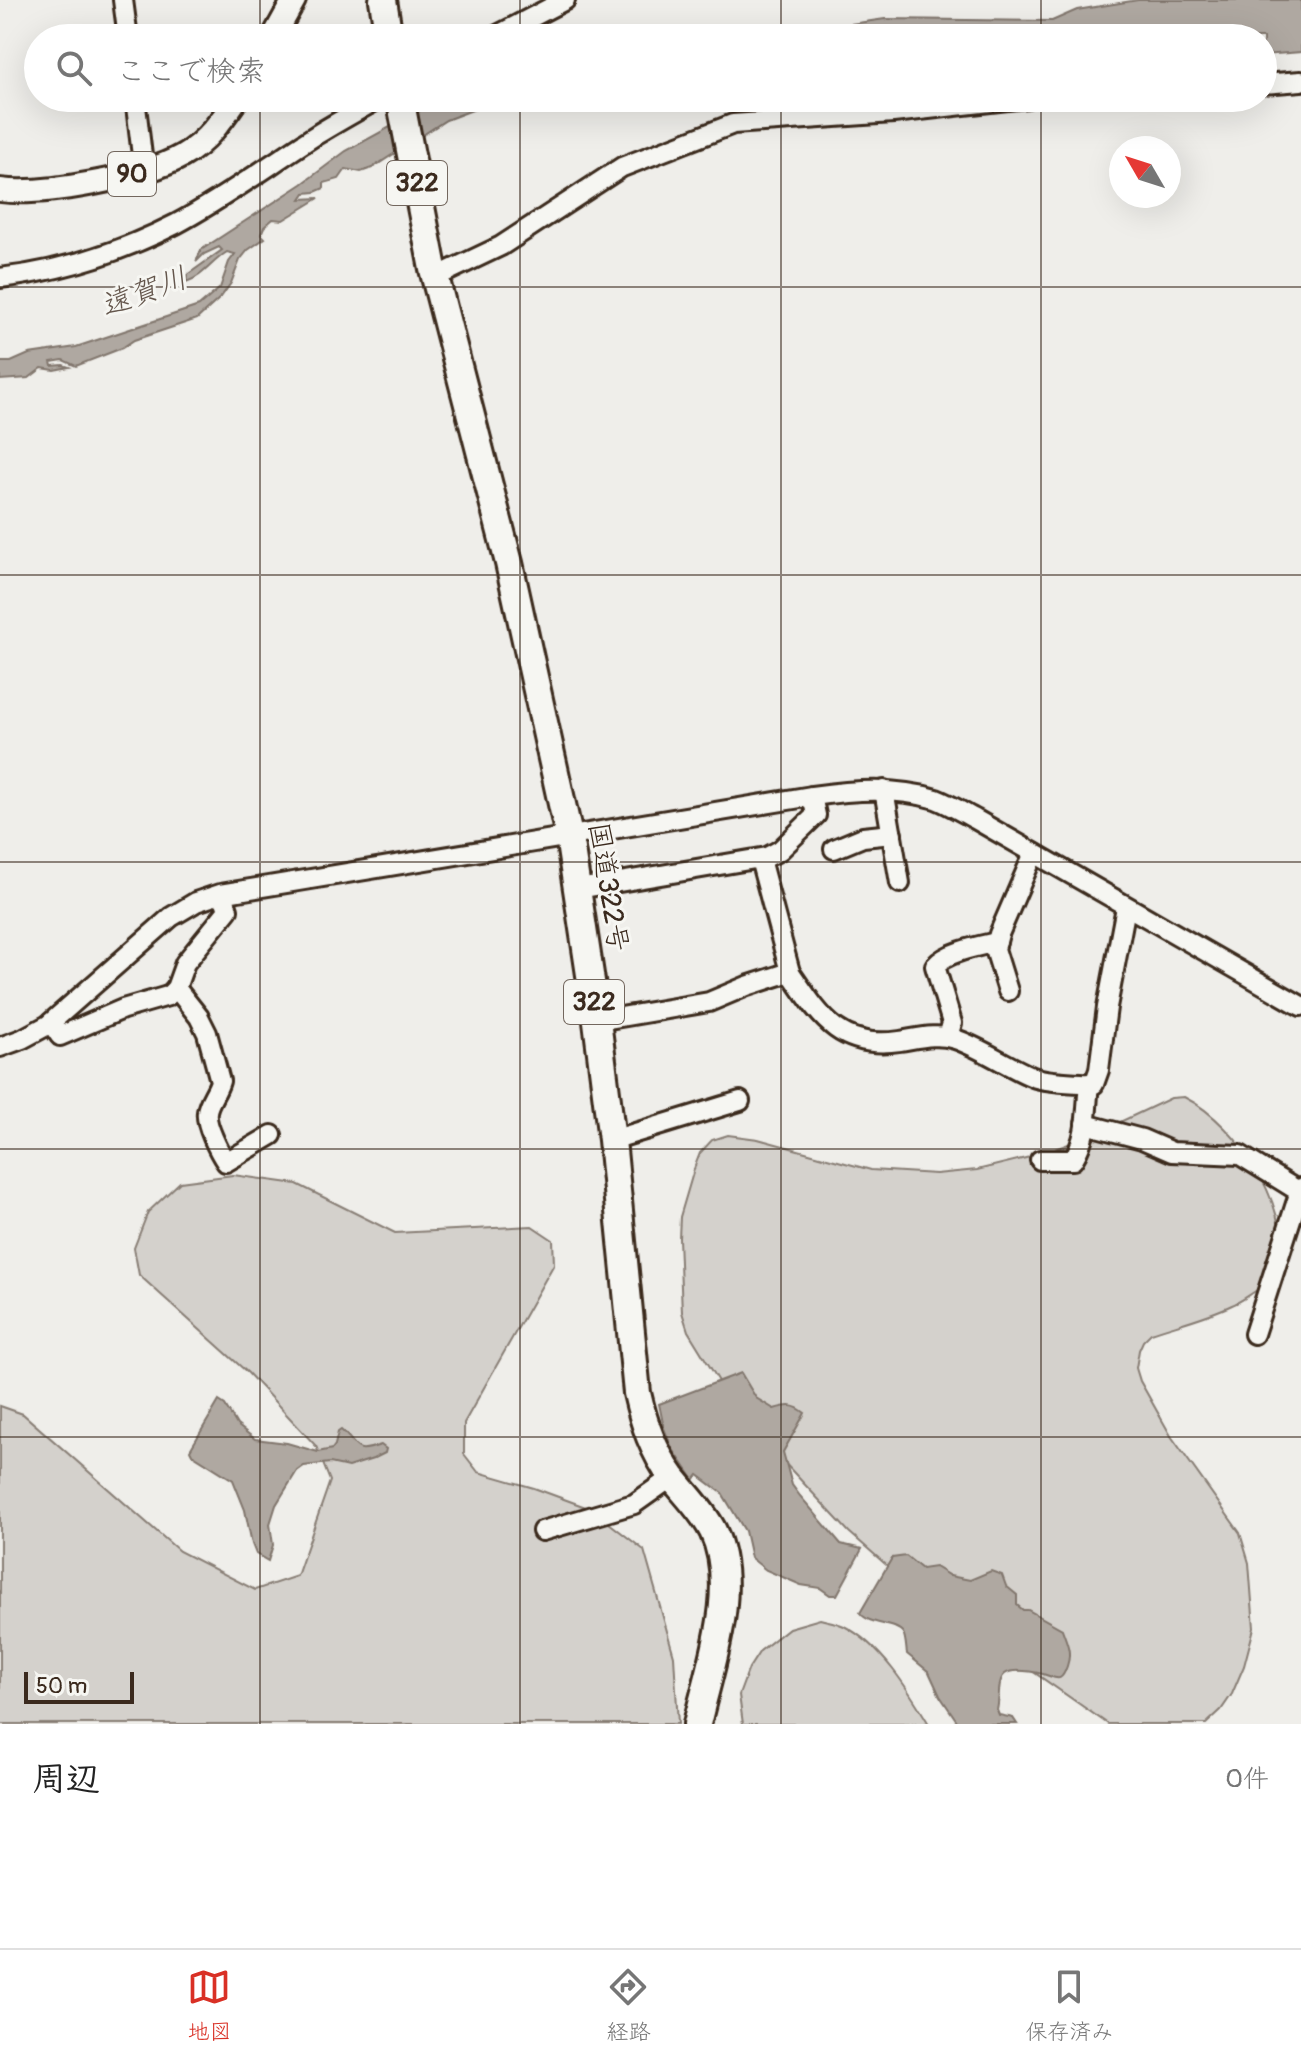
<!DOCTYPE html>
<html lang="ja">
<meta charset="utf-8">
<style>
:root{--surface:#fff;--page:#f2f2f2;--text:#222;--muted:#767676;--line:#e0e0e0;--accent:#d93025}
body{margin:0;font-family:Pangolin,"Klee One",sans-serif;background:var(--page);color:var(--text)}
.compass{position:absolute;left:1109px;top:136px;width:72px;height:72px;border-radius:50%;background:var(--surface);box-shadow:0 8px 32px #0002;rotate:309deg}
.scale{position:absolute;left:24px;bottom:20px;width:110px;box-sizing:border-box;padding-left:8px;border:4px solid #3b2a1e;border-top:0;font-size:22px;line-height:28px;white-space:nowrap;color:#3b2a1e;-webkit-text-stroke:6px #f6f6f2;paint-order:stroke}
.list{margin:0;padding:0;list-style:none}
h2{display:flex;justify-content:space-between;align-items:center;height:104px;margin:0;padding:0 32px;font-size:34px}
h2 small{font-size:26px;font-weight:400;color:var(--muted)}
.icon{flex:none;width:44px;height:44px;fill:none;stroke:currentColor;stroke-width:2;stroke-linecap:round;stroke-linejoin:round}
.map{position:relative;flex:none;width:1301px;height:1724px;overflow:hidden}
.search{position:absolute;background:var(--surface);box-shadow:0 8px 32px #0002;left:24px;right:24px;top:24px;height:88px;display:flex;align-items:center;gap:20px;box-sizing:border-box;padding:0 28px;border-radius:44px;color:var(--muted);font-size:30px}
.sheet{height:224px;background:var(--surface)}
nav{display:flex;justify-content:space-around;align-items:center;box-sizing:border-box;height:112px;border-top:2px solid var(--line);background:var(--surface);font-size:22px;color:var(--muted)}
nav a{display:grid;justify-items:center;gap:4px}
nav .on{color:var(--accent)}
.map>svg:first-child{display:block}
.green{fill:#d4d1cc;stroke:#887e75;stroke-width:2}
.water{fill:#afa8a1;stroke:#81766d;stroke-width:2}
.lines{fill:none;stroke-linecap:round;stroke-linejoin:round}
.minor-casing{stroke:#3b2a1e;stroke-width:24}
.major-casing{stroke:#3b2a1e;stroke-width:28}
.highway-casing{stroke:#3b2a1e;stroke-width:32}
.minor{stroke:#f6f6f2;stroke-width:18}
.major{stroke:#f6f6f2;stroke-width:22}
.highway{stroke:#f6f6f2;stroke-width:26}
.grid{fill:none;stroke:#3b2a1e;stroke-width:2;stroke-opacity:0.55}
.labels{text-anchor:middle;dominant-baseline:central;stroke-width:6;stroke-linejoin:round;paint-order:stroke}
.shield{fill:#f6f6f2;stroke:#73675e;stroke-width:2}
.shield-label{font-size:26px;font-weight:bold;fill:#3b2a1e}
.street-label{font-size:28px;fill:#3b2a1e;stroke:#f6f6f2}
.water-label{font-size:30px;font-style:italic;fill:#64564c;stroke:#f6f6f2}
</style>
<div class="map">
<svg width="1301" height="1724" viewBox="0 0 1301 1724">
<rect width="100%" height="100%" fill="#efeeea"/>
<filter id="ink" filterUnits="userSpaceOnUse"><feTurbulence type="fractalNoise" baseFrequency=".0125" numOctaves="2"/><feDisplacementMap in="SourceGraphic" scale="16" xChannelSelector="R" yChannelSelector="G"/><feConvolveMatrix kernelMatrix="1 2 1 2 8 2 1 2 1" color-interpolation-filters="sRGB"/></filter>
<g filter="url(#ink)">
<g class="green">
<path d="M 1184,1097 C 1239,1124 1301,1218 1275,1280 C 1270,1284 1264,1286 1259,1289 C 1250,1294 1242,1301 1232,1305 C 1207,1317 1178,1324 1151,1333 L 1143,1341 L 1139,1350 L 1136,1368 L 1140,1381 L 1171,1436 L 1240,1533 L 1249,1563 L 1254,1628 L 1244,1666 L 1232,1694 L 1221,1710 L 1206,1724 L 1108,1724 L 909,1585 L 849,1532 L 781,1459 L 723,1388 L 688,1331 L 682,1312 L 679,1238 L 680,1217 L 695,1166 L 700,1153 L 712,1140 L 728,1135 L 758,1139 L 871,1170 L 936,1174 L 977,1170 L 1038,1155 L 1088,1137 L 1171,1098 Z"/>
<polygon points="233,1175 297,1184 395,1233 532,1226 553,1240 554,1264 464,1423 464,1454 478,1472 534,1488 591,1509 644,1550 674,1656 678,1724 0,1724 0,1406 23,1414 179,1551 255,1590 297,1576 330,1481 316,1446 248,1373 139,1275 134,1248 148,1212 180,1182"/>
<path d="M 820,1619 C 827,1621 836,1622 844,1626 C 881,1645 908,1689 929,1724 L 743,1724 L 739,1695 L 749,1668 L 760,1651 L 789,1628 Z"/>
</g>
<g class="water">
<polygon points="1138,0 1301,0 1301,52 1263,55 1263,38 1106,38 1103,30 1059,38 781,38 782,34 885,19 1052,21 1077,10"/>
<path d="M 443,98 L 504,98 L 446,120 L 372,168 L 361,172 L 346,169 L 339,179 L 324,183 L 324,188 L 315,192 L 305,193 L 301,199 L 319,198 L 283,220 L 273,219 L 264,227 L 261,234 L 265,238 L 248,250 L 240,260 L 231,283 L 221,297 L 197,319 L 134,340 L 122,348 L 76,366 L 63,360 L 51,362 L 52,366 L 63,365 L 69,367 L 54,370 L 42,368 L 29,378 L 0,380 L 0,362 L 11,362 L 29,354 L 76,347 L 199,306 L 220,288 L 229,262 L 235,254 L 227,252 C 211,262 203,277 186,282 L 187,275 L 222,250 L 219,247 L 204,254 L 196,262 L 201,250 L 302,184 L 346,151 Z"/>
<path d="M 741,1373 L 756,1398 L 774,1409 C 788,1405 794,1404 805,1413 L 783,1452 L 792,1485 L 800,1496 L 841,1544 L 862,1549 L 837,1595 L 830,1595 L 820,1588 L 801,1585 L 766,1570 L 751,1558 L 745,1531 L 722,1493 L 698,1475 L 694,1480 L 672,1448 L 664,1428 L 659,1404 Z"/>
<path d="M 219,1401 L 225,1405 L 237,1425 L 255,1439 L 287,1443 L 318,1452 L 332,1449 L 335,1445 L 338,1432 L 341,1430 C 361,1446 351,1455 381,1445 L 386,1449 L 385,1453 L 373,1459 L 348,1467 L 330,1463 L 304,1466 L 297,1471 L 276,1505 L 270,1524 L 273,1545 L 268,1561 L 256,1554 L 252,1544 L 245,1510 L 233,1480 L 192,1454 L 190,1450 Z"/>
<path d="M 906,1556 L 922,1569 L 935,1567 L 950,1576 L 970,1580 L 991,1571 L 1002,1575 L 1006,1586 L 1017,1595 L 1017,1605 L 1023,1610 L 1028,1610 L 1062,1629 C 1067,1643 1072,1652 1067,1666 C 1061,1684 1057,1678 1043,1674 C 1034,1672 1013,1668 1005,1674 C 997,1680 1000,1699 997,1710 L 999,1715 L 1013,1718 L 1017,1724 L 959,1724 L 940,1696 L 929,1672 L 907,1654 C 906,1648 906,1638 903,1633 C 895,1622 870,1626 860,1613 L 892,1558 Z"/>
</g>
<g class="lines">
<g class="minor-casing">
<g id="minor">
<polyline points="123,0 128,38"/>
<polyline points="492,38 565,0"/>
<polyline points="1263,84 1301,81"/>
<polyline points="135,98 144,172"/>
<polyline points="436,277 501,246 622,167 733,124 893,113 1027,98"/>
<path d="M 0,278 C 61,271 121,252 176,224 C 225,198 269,165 316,135 C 337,122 359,110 380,98"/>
<polyline points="884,790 900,883"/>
<polyline points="834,849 863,837 892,834"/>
<polyline points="760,859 790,972"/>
<polyline points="578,889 767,857 780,850 816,815 812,796"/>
<path d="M 176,988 L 199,1017 L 207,1033 L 220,1081 C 217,1092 208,1102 207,1112 C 205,1124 219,1152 226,1162 L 272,1135"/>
<polyline points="1008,991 995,949 999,934 1034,853"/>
<path d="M 597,1021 L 709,1002 L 747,986 L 790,972 C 820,1016 839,1050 900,1041 C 919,1038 937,1033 955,1039 C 982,1048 1006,1066 1033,1077 C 1049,1083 1076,1082 1094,1084 L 1099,1070 L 1107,1007 L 1126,907"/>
<polyline points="51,1023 60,1036 123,1009 168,996 176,988 185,963 228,910 223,894"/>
<path d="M 948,1037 L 952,1023 L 935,966 C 946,952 979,946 997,942"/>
<path d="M 0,1047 L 22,1039 L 48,1025 L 171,917 L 196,902 L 220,894 L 812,796 C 854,790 895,787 936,799 C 949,804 962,812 975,819 L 1301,1006"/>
<polyline points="1085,1124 1142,1139 1172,1152 1240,1155 1300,1192"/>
<polyline points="612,1140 740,1101"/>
<path d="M 1040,1160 L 1073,1160 C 1088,1136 1086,1111 1089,1083"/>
<polyline points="1254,1334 1301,1188"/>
<polyline points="542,1531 634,1504 672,1477"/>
</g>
</g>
<g class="major-casing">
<g id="major">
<polyline points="273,38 294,0"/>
<path d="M 0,190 C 42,196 145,177 182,156 C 206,143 222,120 237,98"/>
</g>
</g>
<g class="highway-casing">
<g id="highway">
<polyline points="383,0 389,38"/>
<path d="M 400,98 L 433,269 L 509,563 L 569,836 L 597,1021 L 612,1140 L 637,1393 C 644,1424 653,1451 672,1477 C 686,1495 703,1511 713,1531 C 740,1588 710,1666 697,1724"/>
</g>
</g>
<use href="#minor" class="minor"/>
<use href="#major" class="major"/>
<use href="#highway" class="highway"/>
</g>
</g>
<path class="grid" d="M 260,0 L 260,38M 520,0 L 520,38M 781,0 L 781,38M 1041,0 L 1041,38M 260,98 L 260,1724M 520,98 L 520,1724M 781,98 L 781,1724M 1041,98 L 1041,1724M 0,287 L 1301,287M 0,575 L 1301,575M 0,862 L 1301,862M 0,1149 L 1301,1149M 0,1437 L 1301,1437"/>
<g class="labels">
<g class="shield">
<rect x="108" y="152" width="48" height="44" rx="6"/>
<rect x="387" y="161" width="60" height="44" rx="6"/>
<rect x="564" y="980" width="60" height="44" rx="6"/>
</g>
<g class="shield-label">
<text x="132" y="174">90</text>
<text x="417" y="183">322</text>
<text x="594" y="1002">322</text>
</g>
<g class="street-label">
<text transform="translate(608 887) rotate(81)">国道322号</text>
</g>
<g class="water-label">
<text transform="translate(144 292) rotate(-20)">遠賀川</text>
</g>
</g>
</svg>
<svg class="compass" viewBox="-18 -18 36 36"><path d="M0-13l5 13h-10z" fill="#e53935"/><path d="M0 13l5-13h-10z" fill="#767676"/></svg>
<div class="scale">50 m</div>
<div class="search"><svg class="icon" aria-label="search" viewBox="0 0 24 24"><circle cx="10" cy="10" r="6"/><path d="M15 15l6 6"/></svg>ここで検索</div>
</div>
<section class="sheet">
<h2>周辺<small>0件</small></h2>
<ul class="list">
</ul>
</section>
<nav>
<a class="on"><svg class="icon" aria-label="map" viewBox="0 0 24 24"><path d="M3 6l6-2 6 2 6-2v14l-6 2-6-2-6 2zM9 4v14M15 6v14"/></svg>地図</a>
<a><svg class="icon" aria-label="directions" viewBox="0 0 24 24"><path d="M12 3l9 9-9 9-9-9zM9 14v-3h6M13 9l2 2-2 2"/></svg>経路</a>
<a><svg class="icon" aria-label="saved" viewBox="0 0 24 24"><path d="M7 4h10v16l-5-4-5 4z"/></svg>保存済み</a>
</nav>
